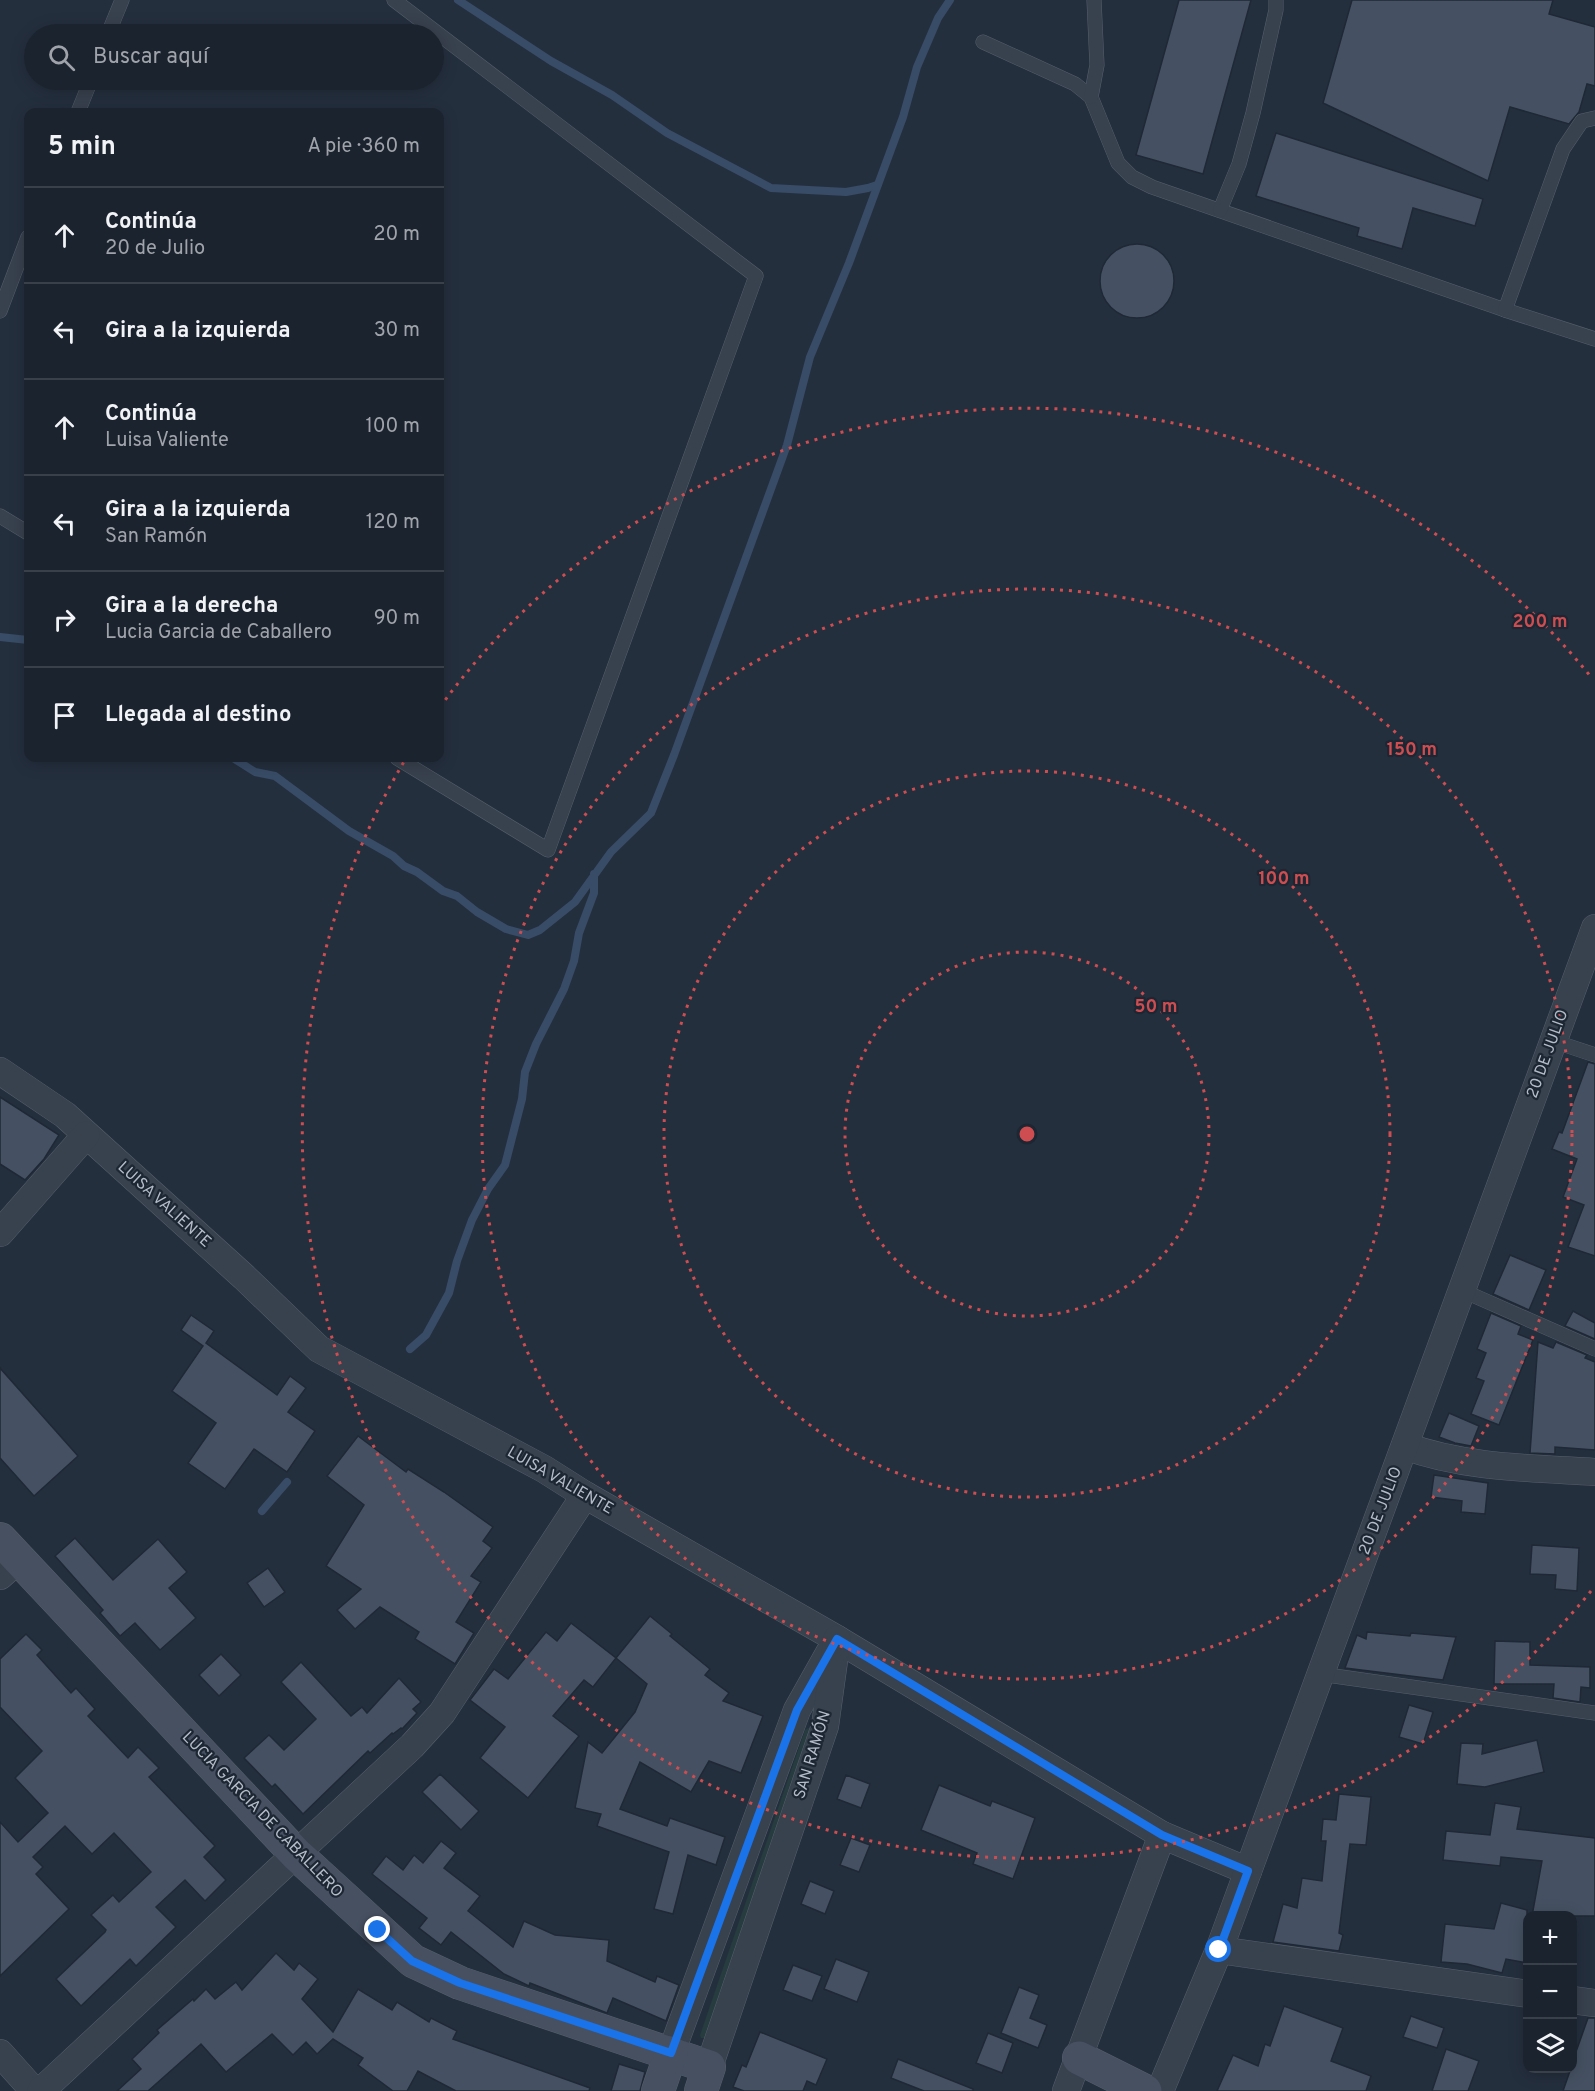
<!DOCTYPE html>
<html lang="es">
<meta charset="utf-8">
<style>
:root{--surface:#1b232e;--page:#242b36;--text:#f1f3f6;--muted:#a0a4aa;--line:#39404a}
body{margin:0;font-family:Overpass,sans-serif;background:var(--page);color:var(--text)}
.controls{position:absolute;right:18px;bottom:18px;display:grid;overflow:hidden;border-radius:12px;box-shadow:0 3px 15px #0003}
.controls button{width:54px;height:54px;display:grid;place-items:center;padding:0;border:0;border-bottom:2px solid var(--line);background:var(--surface);color:var(--text);font:30px sans-serif}
.stop{position:absolute;width:18px;height:18px;margin:-14px;border:4px solid #1a73e8;border-radius:50%;background:#fff}
.stop.end{background:#1a73e8;border-color:#fff;box-shadow:0 2px 6px #0008}
.list{margin:0;padding:0;list-style:none}
h2{display:flex;justify-content:space-between;align-items:center;height:78px;margin:0;padding:0 24px;font-size:26px}
h2 small{font-size:20px;font-weight:400;color:var(--muted)}
.list li{display:grid;grid-template-columns:39px 1fr auto;gap:18px;align-items:center;box-sizing:border-box;height:96px;padding:0 24px;border-top:2px solid var(--line)}
.list b{display:block;font-size:22px;white-space:nowrap}
.list p{margin:0;font-size:20px;white-space:nowrap;color:var(--muted)}
.list em{font-size:20px;font-style:normal;color:var(--muted)}
.icon{flex:none;width:33px;height:33px;fill:none;stroke:currentColor;stroke-width:2;stroke-linecap:round;stroke-linejoin:round}
.map{position:relative;flex:none;width:1595px;height:2091px;overflow:hidden}
.search{position:absolute;background:var(--surface);box-shadow:0 3px 15px #0003;left:24px;top:24px;width:420px;height:66px;display:flex;align-items:center;gap:15px;box-sizing:border-box;padding:0 21px;border-radius:33px;color:var(--muted);font-size:22px}
.panel{position:absolute;background:var(--surface);box-shadow:0 3px 15px #0003;left:24px;top:108px;width:420px;height:654px;border-radius:12px}
.map>svg:first-child{display:block}
.green{fill:#263c3f}
.lines{fill:none;stroke-linecap:round;stroke-linejoin:round}
.stream{stroke:#394c67;stroke-width:8}
.building{fill:#455162;stroke:#1f2835;stroke-width:1.5}
.lane-casing{stroke:#565f6c;stroke-width:15}
.street-casing{stroke:#565f6c;stroke-width:28}
.secondary-casing{stroke:#565f6c;stroke-width:34}
.lane{stroke:#38414e;stroke-width:14}
.street{stroke:#38414e;stroke-width:27}
.secondary{stroke:#465061;stroke-width:33}
.route{stroke:#1a73e8;stroke-width:8}
.ring{fill:none;stroke:#ce4d50;stroke-width:3;stroke-dasharray:3 6}
.labels{text-anchor:middle;dominant-baseline:central;stroke-width:4.5;stroke-linejoin:round;paint-order:stroke}
.street-label{font-size:16px;fill:#b4bcc9;stroke:#1d2633}
.centre{fill:#ce4d50;stroke:#1d2633;stroke-width:3}
.ring-label{font-size:18px;text-anchor:middle;font-weight:bold;fill:#ce4d50;stroke:#1d2633;stroke-width:4.5;stroke-linejoin:round;paint-order:stroke}
</style>
<div class="map">
<svg width="1595" height="2091" viewBox="0 0 1595 2091">
<rect width="100%" height="100%" fill="#242f3e"/>
<polygon class="green" points="808,1728 810,1729 706,2038 701,2038 700,2035 805,1730"/>
<g class="lines">
<g class="stream">
<polyline points="458,0 551,61 612,95 667,133 771,188 846,192 868,188 877,185"/>
<polyline points="0,637 28,640"/>
<polyline points="233,758 255,772 275,776 349,831 393,856 404,866 417,872 443,891 457,896 477,912 506,929 528,935 540,930 575,902 611,852 651,813 674,755 787,445 810,357 849,263 903,117 917,67 938,18 950,0"/>
<polyline points="410,1349 426,1335 449,1293 457,1261 472,1220 488,1189 505,1165 522,1099 525,1072 536,1044 564,989 574,961 579,933 594,893 594,874"/>
<polyline points="262,1511 287,1482"/>
</g>
</g>
<g class="building">
<polygon points="1179,0 1251,0 1203,174 1136,155"/>
<polygon points="1352,0 1553,0 1549,14 1595,27 1595,86 1587,84 1579,112 1569,124 1510,107 1488,181 1323,103"/>
<polygon points="1276,133 1483,199 1475,226 1413,208 1402,249 1357,236 1359,228 1256,196"/>
<circle cx="1137" cy="281" r="37"/>
<polygon points="1588,1062 1595,1064 1595,1256 1568,1247 1584,1205 1563,1197 1577,1159 1552,1149 1559,1132 1562,1133"/>
<polygon points="0,1097 59,1135 44,1159 25,1180 0,1164"/>
<polygon points="1510,1255 1546,1270 1529,1310 1493,1294"/>
<polygon points="1573,1311 1595,1323 1595,1339 1565,1326"/>
<polygon points="1491,1313 1521,1326 1518,1334 1533,1340 1499,1425 1471,1414 1484,1381 1476,1378 1486,1353 1477,1349"/>
<polygon points="191,1315 214,1331 206,1343 277,1395 290,1376 306,1388 288,1412 315,1431 287,1472 254,1449 225,1489 188,1463 216,1423 172,1391 203,1346 181,1330"/>
<polygon points="1538,1342 1553,1348 1556,1342 1587,1355 1585,1358 1595,1362 1595,1450 1555,1447 1555,1454 1530,1453"/>
<polygon points="0,1368 78,1456 34,1496 0,1458"/>
<polygon points="1449,1413 1479,1426 1471,1446 1455,1443 1439,1437"/>
<polygon points="358,1436 406,1472 408,1469 444,1492 493,1527 483,1541 492,1548 471,1576 481,1582 456,1622 474,1633 455,1664 415,1639 419,1632 380,1607 355,1629 337,1610 361,1589 326,1566 364,1505 327,1476"/>
<polygon points="1434,1475 1488,1483 1485,1514 1461,1512 1462,1501 1431,1497"/>
<polygon points="75,1538 113,1580 158,1539 187,1572 169,1588 196,1618 160,1650 135,1623 120,1636 100,1613 103,1610 55,1556"/>
<polygon points="1532,1545 1579,1548 1577,1591 1555,1589 1556,1575 1530,1574"/>
<polygon points="268,1568 285,1592 264,1607 247,1583"/>
<polygon points="650,1616 672,1634 670,1636 710,1669 705,1675 729,1693 723,1701 763,1716 741,1773 709,1761 691,1792 640,1762 620,1809 667,1826 670,1818 725,1837 716,1865 688,1855 673,1914 654,1909 669,1852 597,1826 601,1814 575,1808 588,1742 602,1753 635,1712 647,1684 616,1658"/>
<polygon points="571,1623 616,1658 593,1687 584,1680 553,1716 579,1736 528,1798 480,1758 505,1727 470,1700 494,1669 508,1679 546,1632 557,1641"/>
<polygon points="1367,1632 1410,1636 1411,1633 1456,1637 1443,1680 1345,1668 1357,1635 1366,1639"/>
<polygon points="26,1634 42,1650 37,1655 71,1693 76,1688 95,1709 88,1716 128,1758 138,1747 159,1768 149,1777 215,1846 204,1857 226,1880 205,1901 185,1880 156,1907 176,1927 136,1966 130,1959 81,2006 56,1979 105,1932 106,1930 91,1915 113,1895 119,1902 151,1872 114,1833 92,1854 65,1826 33,1857 43,1867 36,1874 69,1909 0,1976 0,1822 18,1842 48,1813 15,1778 42,1751 0,1707 0,1659"/>
<polygon points="1495,1641 1530,1642 1530,1665 1590,1667 1590,1688 1581,1687 1580,1702 1553,1698 1554,1684 1494,1684"/>
<polygon points="221,1654 241,1675 219,1696 199,1675"/>
<polygon points="301,1662 351,1716 362,1707 367,1713 399,1678 421,1702 413,1709 417,1713 402,1729 401,1728 393,1734 392,1733 370,1753 368,1751 303,1814 275,1784 272,1787 244,1758 269,1735 284,1750 316,1719 281,1682"/>
<polygon points="1409,1705 1433,1712 1423,1744 1399,1737"/>
<polygon points="1537,1740 1544,1772 1485,1787 1457,1784 1461,1743 1483,1744 1482,1754"/>
<polygon points="440,1774 479,1811 461,1830 422,1792"/>
<polygon points="846,1775 870,1784 861,1808 837,1799"/>
<polygon points="939,1785 990,1806 992,1801 1035,1818 1013,1879 973,1864 977,1853 921,1830"/>
<polygon points="1339,1794 1371,1797 1366,1845 1350,1844 1339,1933 1343,1935 1339,1951 1273,1942 1283,1904 1297,1908 1302,1878 1322,1881 1326,1841 1321,1841 1323,1819 1336,1820"/>
<polygon points="1495,1803 1521,1807 1517,1829 1595,1838 1595,1916 1532,1916 1542,1861 1501,1857 1500,1866 1443,1860 1446,1831 1490,1835"/>
<polygon points="851,1838 870,1845 859,1872 840,1865"/>
<polygon points="441,1841 456,1853 444,1868 480,1896 468,1911 513,1947 524,1921 555,1935 609,1940 607,1961 655,1982 657,1976 679,1985 666,2021 613,1998 607,2013 530,1983 529,1986 504,1974 451,1932 441,1945 419,1928 427,1918 372,1874 386,1856 403,1870 414,1855 423,1863"/>
<polygon points="810,1881 834,1891 825,1914 801,1904"/>
<polygon points="1501,1903 1527,1910 1527,1963 1506,1959 1502,1973 1467,1964 1441,1962 1445,1924 1494,1929"/>
<polygon points="276,1953 294,1970 299,1963 318,1979 302,1999 333,2032 358,1989 392,2010 397,2002 429,2022 431,2018 457,2031 453,2039 590,2088 589,2091 456,2091 418,2071 407,2091 393,2091 358,2065 363,2058 333,2039 317,2054 306,2042 293,2055 272,2034 226,2072 201,2044 148,2091 117,2091 141,2069 132,2059 159,2033 157,2030 193,1999 194,2001 206,1989 215,1999 236,1982 242,1990"/>
<polygon points="836,1959 869,1972 857,2002 824,1989"/>
<polygon points="793,1965 822,1976 812,2001 783,1990"/>
<polygon points="1019,1987 1039,1995 1030,2018 1047,2025 1038,2048 1001,2033"/>
<polygon points="1284,2006 1343,2028 1331,2061 1371,2076 1366,2091 1217,2091 1233,2055 1258,2066 1265,2044 1270,2046"/>
<polygon points="1411,2016 1444,2028 1437,2048 1403,2037"/>
<polygon points="1588,2018 1595,2018 1595,2091 1563,2091 1571,2068 1572,2068 1572,2063"/>
<polygon points="760,2032 827,2059 816,2085 807,2081 803,2091 744,2091 733,2087 742,2065 746,2067"/>
<polygon points="988,2033 1013,2043 1002,2073 976,2063"/>
<polygon points="1446,2049 1479,2061 1468,2091 1432,2091"/>
<polygon points="898,2059 973,2089 973,2091 924,2091 891,2078"/>
<polygon points="619,2064 645,2072 640,2091 611,2091"/>
</g>
<g class="lines">
<g class="lane-casing">
<g id="lane">
<polyline points="394,0 756,276 548,850 397,758"/>
<polyline points="108,34 122,0"/>
<polyline points="983,42 1075,84 1091,97 1118,163 1132,177 1152,187 1505,310 1595,339"/>
<polyline points="1091,97 1097,65 1094,0"/>
<polyline points="78,112 91,80"/>
<polyline points="1220,210 1239,164 1253,113 1276,10 1276,0"/>
<polyline points="1505,310 1563,149 1582,121 1595,118"/>
<polyline points="0,311 28,237"/>
<polyline points="0,516 28,533"/>
<polyline points="1553,1041 1595,1055"/>
<polyline points="1461,1290 1595,1349"/>
<polyline points="1320,1674 1595,1713"/>
</g>
</g>
<g class="street-casing">
<g id="street">
<polyline points="0,1071 65,1115 244,1277 319,1349 544,1469 585,1495 837,1639 1162,1835 1248,1871"/>
<polyline points="0,1233 86,1135"/>
<path d="M 1405,1446 C 1465,1468 1532,1468 1595,1472"/>
<polyline points="0,1576 19,1559"/>
<polyline points="1219,1950 1528,1994"/>
<polyline points="1572,2000 1595,2003"/>
<polyline points="0,2053 34,2091"/>
<polyline points="671,2053 797,1710 829,1653"/>
<polyline points="709,2067 825,1726 837,1639"/>
<polyline points="41,2091 412,1746 442,1713 585,1495"/>
<polyline points="1066,2091 1162,1835"/>
<polyline points="1160,2091 1219,1950 1595,928"/>
</g>
</g>
<g class="secondary-casing">
<g id="secondary">
<polyline points="0,1539 296,1854 413,1961 460,1983 709,2067 701,2091"/>
<polyline points="1079,2058 1145,2091"/>
<polyline points="658,2091 671,2053"/>
</g>
</g>
<use href="#lane" class="lane"/>
<use href="#street" class="street"/>
<use href="#secondary" class="secondary"/>
</g>
<g class="lines">
<polyline class="route" points="378,1930 412,1961 460,1983 671,2053 797,1710 837,1639 1162,1835 1248,1871 1219,1950"/>
</g>
<g class="ring">
<circle cx="1027" cy="1134" r="182"/>
<circle cx="1027" cy="1134" r="363"/>
<circle cx="1027" cy="1134" r="545"/>
<path d="M1591 1591A726 726 0 0 1 405 760M440 707A726 726 0 0 1 1591 677"/>
</g>
<g class="labels">
<g class="street-label">
<text transform="translate(1548 1054) rotate(-70)">20 DE JULIO</text>
<text transform="translate(164 1205) rotate(42)">LUISA VALIENTE</text>
<text transform="translate(560 1481) rotate(30)">LUISA VALIENTE</text>
<text transform="translate(1381 1511) rotate(-69)">20 DE JULIO</text>
<text transform="translate(813 1755) rotate(-73)">SAN RAMÓN</text>
<text transform="translate(262 1815) rotate(46)">LUCIA GARCIA DE CABALLERO</text>
</g>
</g>
<circle cx="1027" cy="1134" r="9" class="centre"/>
<g class="ring-label">
<text x="1540" y="627">200 m</text>
<text x="1412" y="755">150 m</text>
<text x="1284" y="884">100 m</text>
<text x="1156" y="1012">50 m</text>
</g>
</svg>
<div class="controls">
<button>+</button>
<button>−</button>
<button><svg class="icon" aria-label="layers" viewBox="0 0 24 24"><path d="M12 4l9 5-9 5-9-5zM3 14l9 5 9-5"/></svg></button>
</div>
<div class="stop" style="left:1219px;top:1950px"></div>
<div class="stop end" style="left:378px;top:1930px"></div>
<div class="search"><svg class="icon" aria-label="search" viewBox="0 0 24 24"><circle cx="10" cy="10" r="6"/><path d="M15 15l6 6"/></svg>Buscar aquí</div>
<section class="panel">
<h2>5 min<small>A pie · 360 m</small></h2>
<ul class="list">
<li><svg class="icon" aria-label="ahead" viewBox="0 0 24 24"><path d="M12 20V5M6 11l6-6 6 6"/></svg><div><b>Continúa</b><p>20 de Julio</p></div><em>20 m</em></li>
<li><svg class="icon" aria-label="left" viewBox="0 0 24 24"><path d="M17 20v-9H6M10 6l-5 5 5 5"/></svg><div><b>Gira a la izquierda</b></div><em>30 m</em></li>
<li><svg class="icon" aria-label="ahead" viewBox="0 0 24 24"><path d="M12 20V5M6 11l6-6 6 6"/></svg><div><b>Continúa</b><p>Luisa Valiente</p></div><em>100 m</em></li>
<li><svg class="icon" aria-label="left" viewBox="0 0 24 24"><path d="M17 20v-9H6M10 6l-5 5 5 5"/></svg><div><b>Gira a la izquierda</b><p>San Ramón</p></div><em>120 m</em></li>
<li><svg class="icon" aria-label="right" viewBox="0 0 24 24"><path d="M7 20v-9h11M14 6l5 5-5 5"/></svg><div><b>Gira a la derecha</b><p>Lucia Garcia de Caballero</p></div><em>90 m</em></li>
<li><svg class="icon" aria-label="arrive" viewBox="0 0 24 24"><path d="M6 21V4h12l-3 4 3 4H6"/></svg><div><b>Llegada al destino</b></div></li>
</ul>
</section>
</div>
